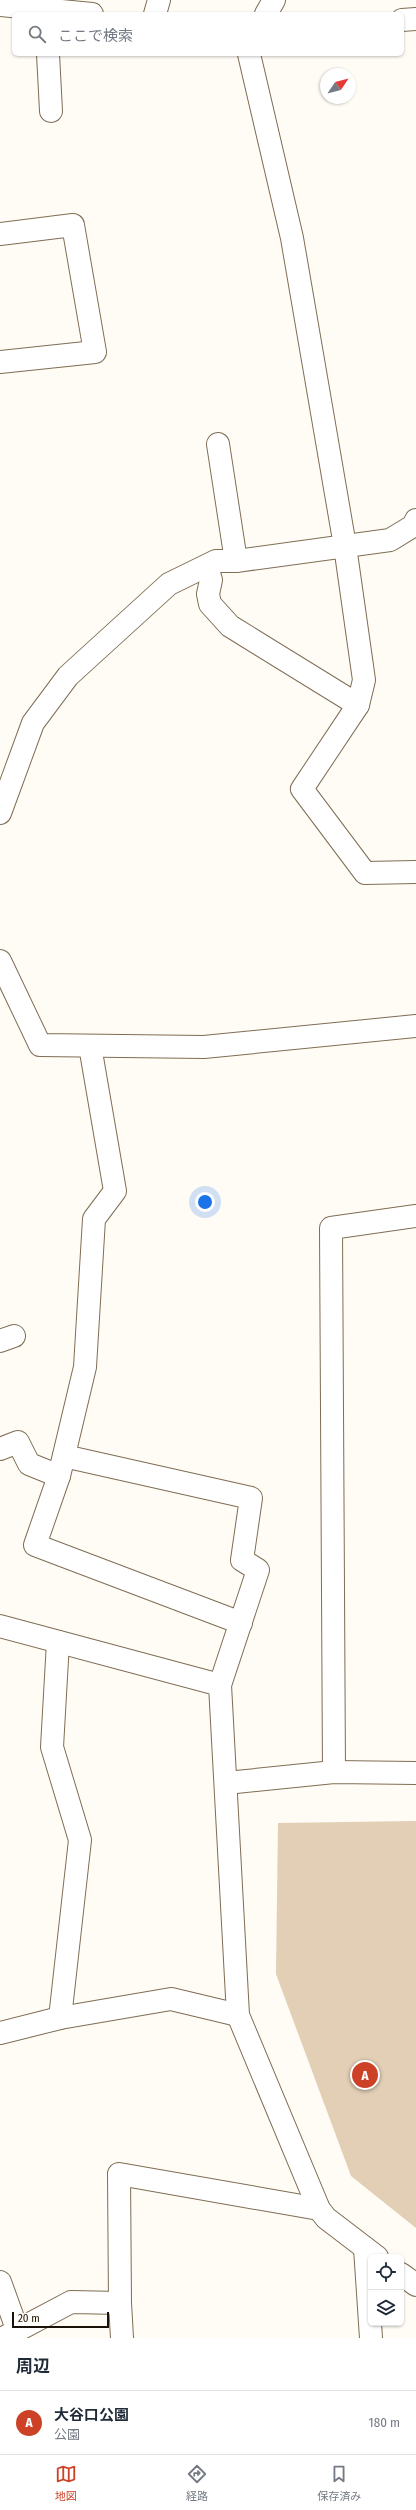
<!DOCTYPE html>
<html lang="ja">
<meta charset="utf-8">
<style>
:root{--surface:#fff;--page:#f2f2f3;--text:#1f2937;--muted:#747a83;--line:#e0e1e3;--accent:#cd4226}
body{margin:0;font-family:"Fira Sans Condensed","Noto Sans JP",sans-serif;background:var(--page);color:var(--text)}
.controls{position:absolute;right:12px;bottom:12px;display:grid;overflow:hidden;border-radius:6px;box-shadow:0 1px 3px #0004}
.controls button{width:36px;height:36px;display:grid;place-items:center;padding:0;border:0;border-bottom:1px solid var(--line);background:var(--surface);color:var(--text);font:20px sans-serif}
.compass{position:absolute;left:320px;top:68px;width:36px;height:36px;border-radius:50%;background:var(--surface);box-shadow:0 1px 3px #0004;rotate:55deg}
.scale{position:absolute;left:12px;bottom:10px;width:97px;box-sizing:border-box;padding-left:4px;border:2px solid #191208;border-top:0;font-size:11px;line-height:14px;white-space:nowrap;color:#191208;-webkit-text-stroke:3px #fffbf5;paint-order:stroke}
.you{position:absolute;left:205px;top:1202px;width:14px;height:14px;margin:-10px;border:3px solid #fff;border-radius:50%;background:#1a73e8;box-shadow:0 0 0 6px #1a73e833}
.badge{display:grid;place-items:center;width:26px;height:26px;border-radius:50%;background:var(--accent);color:#fff;font-size:13px;font-weight:700}
.pin{position:absolute;translate:-50% -50%;border:2px solid #fff;box-shadow:0 1px 4px #0006}
.list{margin:0;padding:0;list-style:none}
h2{display:flex;justify-content:space-between;align-items:center;height:52px;margin:0;padding:0 16px;font-size:17px}
h2 small{font-size:13px;font-weight:400;color:var(--muted)}
.list li{display:grid;grid-template-columns:26px 1fr auto;gap:12px;align-items:center;box-sizing:border-box;height:64px;padding:0 16px;border-top:1px solid var(--line)}
.list b{display:block;font-size:15px;white-space:nowrap}
.list p{margin:0;font-size:13px;white-space:nowrap;color:var(--muted)}
.list em{font-size:13px;font-style:normal;color:var(--muted)}
.icon{flex:none;width:22px;height:22px;fill:none;stroke:currentColor;stroke-width:2;stroke-linecap:round;stroke-linejoin:round}
.map{position:relative;flex:none;width:416px;height:2338px;overflow:hidden}
.search{position:absolute;background:var(--surface);box-shadow:0 1px 3px #0004;left:12px;right:12px;top:12px;height:44px;display:flex;align-items:center;gap:10px;box-sizing:border-box;padding:0 14px;border-radius:6px;color:var(--muted);font-size:15px}
.sheet{height:116px;background:var(--surface)}
nav{display:flex;justify-content:space-around;align-items:center;box-sizing:border-box;height:56px;border-top:1px solid var(--line);background:var(--surface);font-size:11px;color:var(--muted)}
nav a{display:grid;justify-items:center;gap:2px}
nav .on{color:var(--accent)}
.map>svg:first-child{display:block}
.green{fill:#e2cfb6}
.lines{fill:none;stroke-linecap:round;stroke-linejoin:round}
.minor-casing{stroke:#7f6d54;stroke-width:24}
.minor{stroke:#fff;stroke-width:22}
</style>
<div class="map">
<svg width="416" height="2338" viewBox="0 0 416 2338">
<rect width="100%" height="100%" fill="#fffbf5"/>
<polygon class="green" points="416,1821 416,2228 351,2176 276,1974 278,1823"/>
<g class="lines">
<g class="minor-casing">
<g id="minor">
<polyline points="0,5 92,14"/>
<polyline points="155,14 159,0"/>
<polyline points="266,14 274,0"/>
<polyline points="402,20 416,19"/>
<polyline points="48,54 51,111"/>
<polyline points="249,54 292,238 345,546 364,680 358,705 302,789 365,873 416,872"/>
<polyline points="0,234 73,225 95,352 0,362"/>
<polyline points="218,444 236,561"/>
<polyline points="207,566 211,580 208,594 210,604 230,626 358,705"/>
<polyline points="0,813 33,723 68,676 169,584 216,561 236,561 390,540 413,526 416,520"/>
<polyline points="0,961 40,1045 204,1047 416,1026"/>
<polyline points="90,1046 115,1191 94,1219 85,1367 59,1476 35,1545 241,1623"/>
<polyline points="0,1341 14,1336"/>
<polyline points="0,1449 18,1442 29,1464 59,1476"/>
<polyline points="64,1456 251,1498 242,1560 258,1570 220,1685"/>
<polyline points="0,1626 220,1685 238,2015 319,2209 326,2218 377,2257"/>
<polyline points="58,1642 52,1747 80,1840 60,2018"/>
<polyline points="334,1772 331,1228 416,1216"/>
<polyline points="226,1783 334,1772 416,1773"/>
<polyline points="0,2033 60,2018 171,1999 238,2015"/>
<polyline points="365,2248 371,2338"/>
<polyline points="401,2274 416,2285"/>
<polyline points="0,2282 17,2329"/>
<polyline points="3,2338 71,2302 120,2303"/>
<polyline points="122,2338 120,2303 119,2174 319,2209"/>
</g>
</g>
<use href="#minor" class="minor"/>
</g>
</svg>
<div class="controls">
<button><svg class="icon" aria-label="locate" viewBox="0 0 24 24"><circle cx="12" cy="12" r="6"/><path d="M12 2v4M12 18v4M2 12h4M18 12h4"/></svg></button>
<button><svg class="icon" aria-label="layers" viewBox="0 0 24 24"><path d="M12 4l9 5-9 5-9-5zM3 14l9 5 9-5"/></svg></button>
</div>
<svg class="compass" viewBox="-18 -18 36 36"><path d="M0-13l5 13h-10z" fill="#e53935"/><path d="M0 13l5-13h-10z" fill="#747a83"/></svg>
<div class="scale">20 m</div>
<div class="you"></div>
<div class="pin badge" style="left:365px;top:2075px">A</div>
<div class="search"><svg class="icon" aria-label="search" viewBox="0 0 24 24"><circle cx="10" cy="10" r="6"/><path d="M15 15l6 6"/></svg>ここで検索</div>
</div>
<section class="sheet">
<h2>周辺<small></small></h2>
<ul class="list">
<li><span class="badge">A</span><div><b>大谷口公園</b><p>公園</p></div><em>180 m</em></li>
</ul>
</section>
<nav>
<a class="on"><svg class="icon" aria-label="map" viewBox="0 0 24 24"><path d="M3 6l6-2 6 2 6-2v14l-6 2-6-2-6 2zM9 4v14M15 6v14"/></svg>地図</a>
<a><svg class="icon" aria-label="directions" viewBox="0 0 24 24"><path d="M12 3l9 9-9 9-9-9zM9 14v-3h6M13 9l2 2-2 2"/></svg>経路</a>
<a><svg class="icon" aria-label="saved" viewBox="0 0 24 24"><path d="M7 4h10v16l-5-4-5 4z"/></svg>保存済み</a>
</nav>
